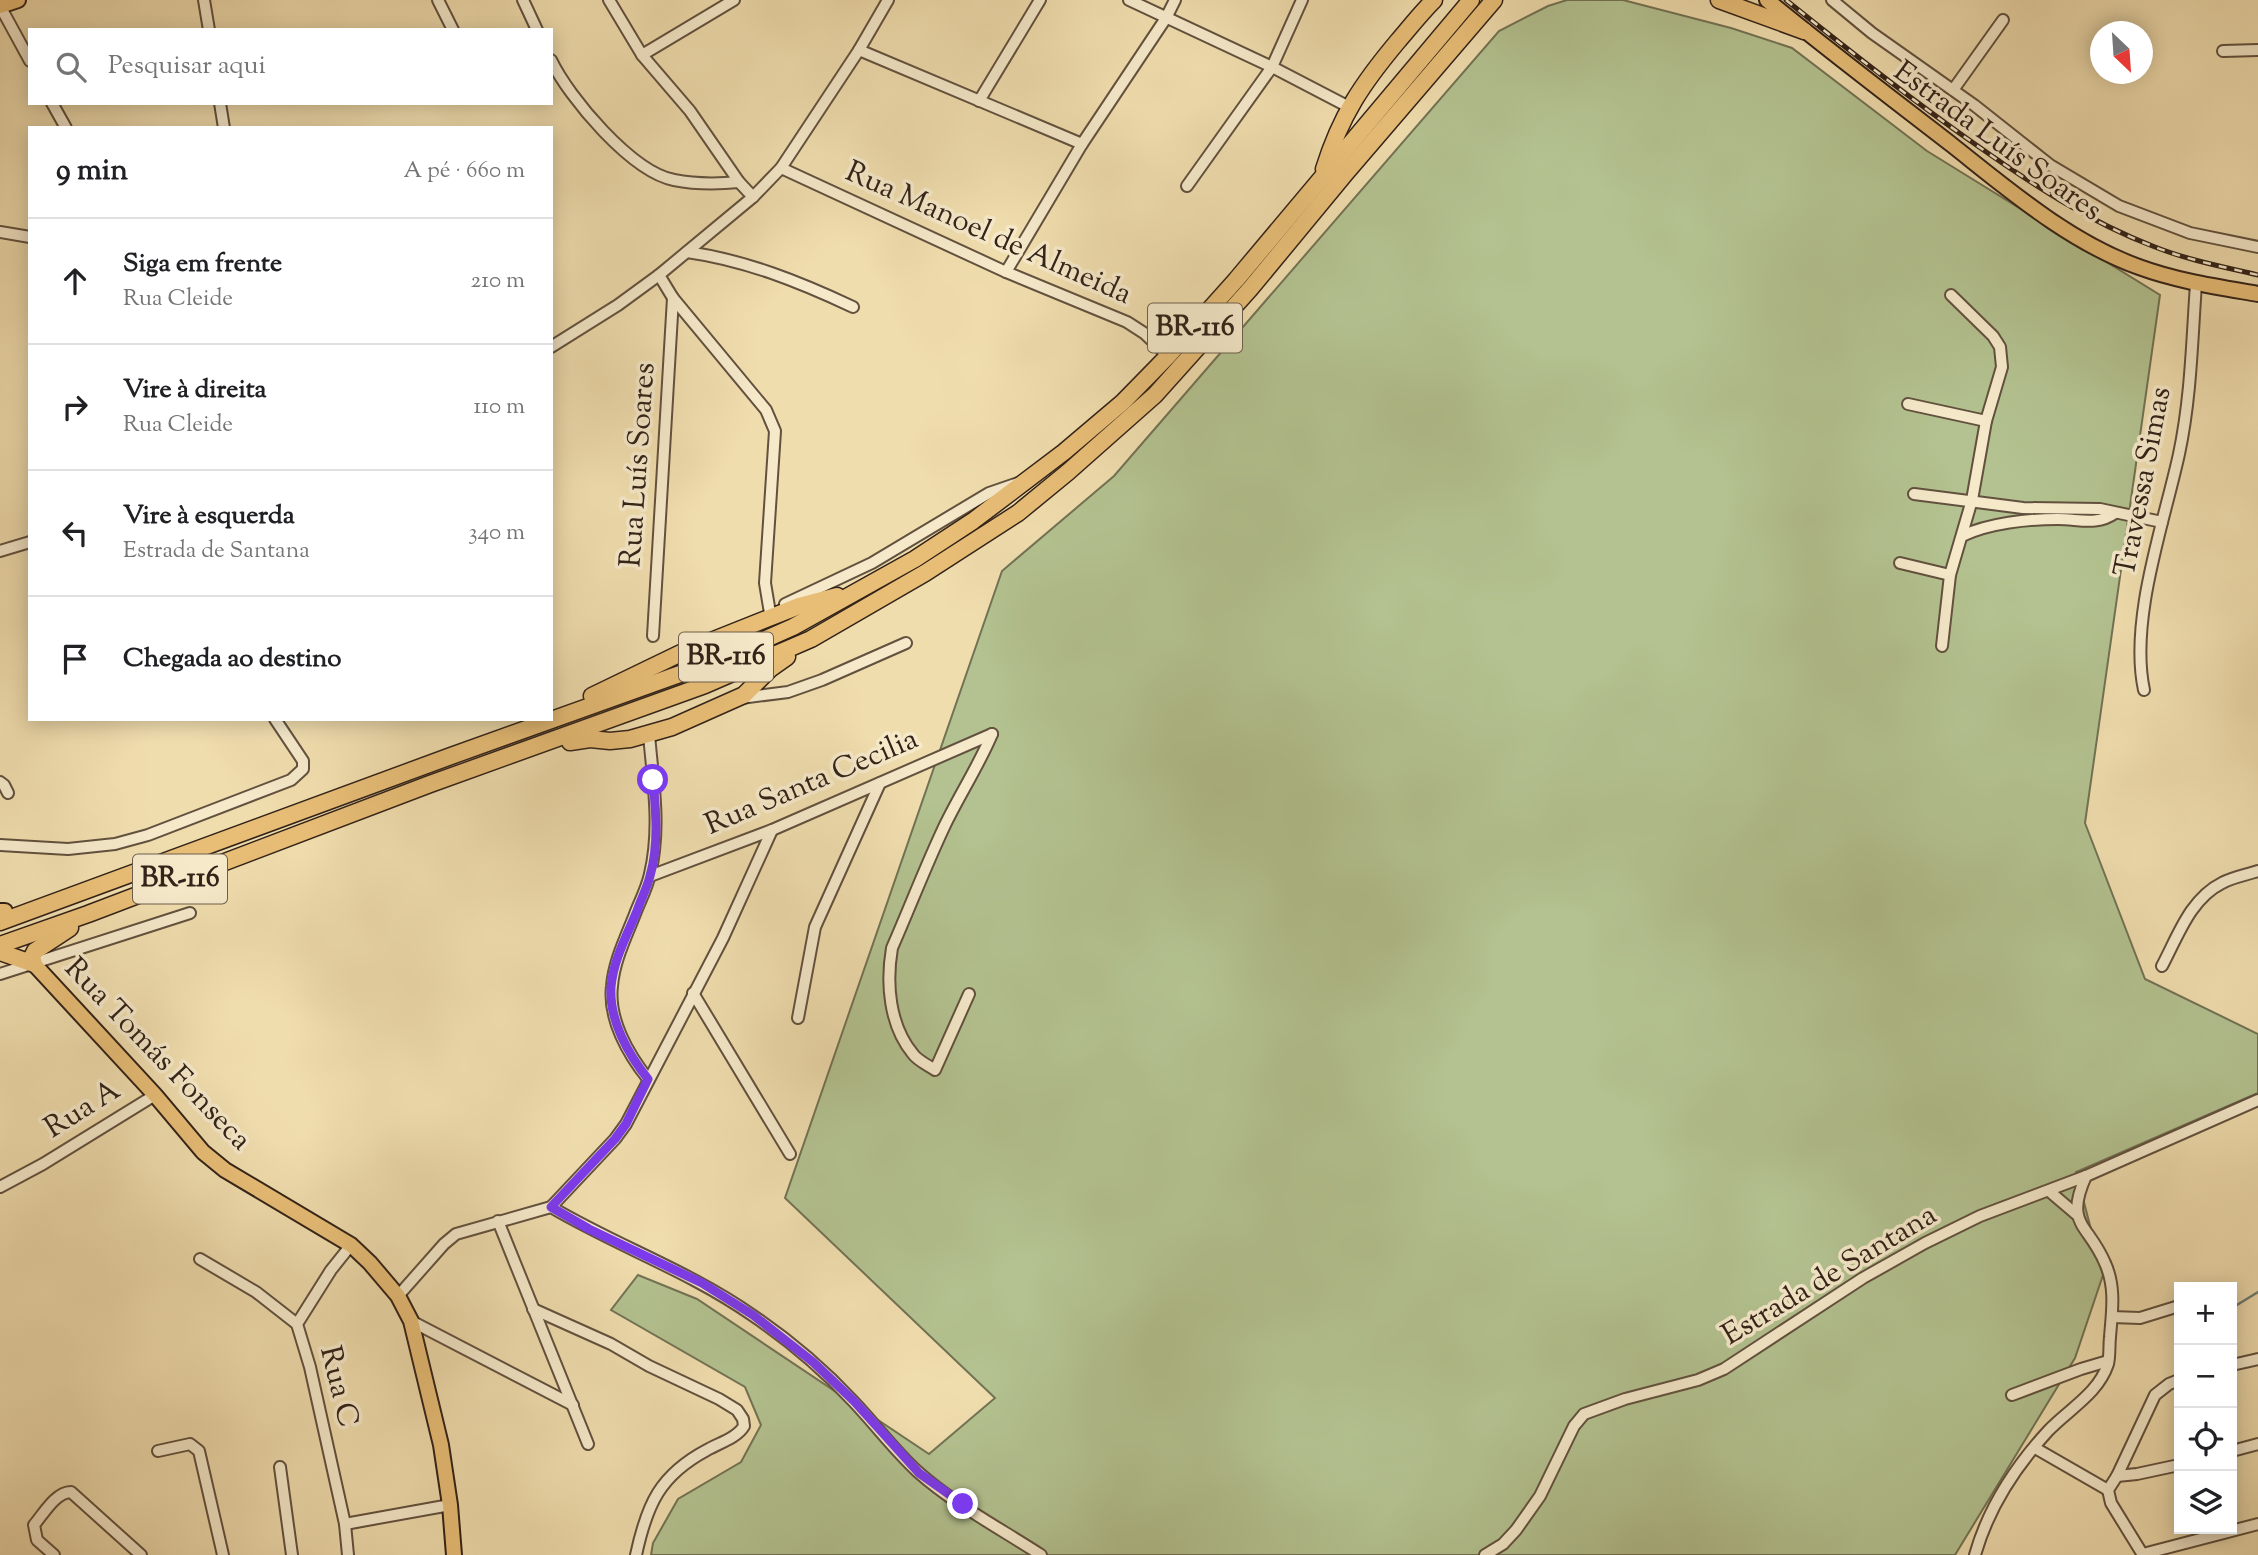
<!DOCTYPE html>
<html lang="pt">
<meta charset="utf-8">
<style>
:root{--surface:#fff;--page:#f6f6f6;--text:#202124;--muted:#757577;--line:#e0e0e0}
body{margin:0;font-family:"Sorts Mill Goudy",serif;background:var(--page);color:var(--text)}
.controls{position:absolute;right:21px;bottom:21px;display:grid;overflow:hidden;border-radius:0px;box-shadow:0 4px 18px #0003}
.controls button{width:63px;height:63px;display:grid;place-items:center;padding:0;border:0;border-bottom:2px solid var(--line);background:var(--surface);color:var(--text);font:35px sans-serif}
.compass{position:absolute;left:2090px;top:21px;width:63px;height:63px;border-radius:50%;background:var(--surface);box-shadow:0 4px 18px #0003;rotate:155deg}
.stop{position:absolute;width:21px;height:21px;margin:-16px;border:5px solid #7c3aed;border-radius:50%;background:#fff}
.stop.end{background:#7c3aed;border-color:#fff;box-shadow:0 2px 7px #0008}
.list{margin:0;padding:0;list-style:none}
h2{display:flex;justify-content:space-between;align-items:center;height:91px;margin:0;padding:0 28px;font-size:30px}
h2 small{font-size:23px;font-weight:400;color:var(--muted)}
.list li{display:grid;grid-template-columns:46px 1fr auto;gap:21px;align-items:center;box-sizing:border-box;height:126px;padding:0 28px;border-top:2px solid var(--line)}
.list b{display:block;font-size:26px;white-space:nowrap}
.list p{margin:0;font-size:23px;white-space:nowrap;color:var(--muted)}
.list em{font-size:23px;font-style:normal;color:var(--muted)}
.icon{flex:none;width:38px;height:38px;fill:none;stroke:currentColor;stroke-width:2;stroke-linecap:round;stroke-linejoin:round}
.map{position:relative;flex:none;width:2258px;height:1555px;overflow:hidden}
.search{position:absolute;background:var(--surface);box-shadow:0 4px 18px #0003;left:28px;top:28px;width:525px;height:77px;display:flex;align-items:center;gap:18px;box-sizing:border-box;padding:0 24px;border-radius:0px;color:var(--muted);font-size:26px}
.panel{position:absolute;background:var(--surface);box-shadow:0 4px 18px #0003;left:28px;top:126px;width:525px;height:595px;border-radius:0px}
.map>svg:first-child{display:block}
.green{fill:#b3c290;stroke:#727254;stroke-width:2}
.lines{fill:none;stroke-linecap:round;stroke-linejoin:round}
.stream{stroke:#707e71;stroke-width:2.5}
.minor-casing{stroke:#62513e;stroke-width:14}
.major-casing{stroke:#322218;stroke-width:18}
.highway-casing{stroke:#322218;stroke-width:19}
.minor{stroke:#f5e9ca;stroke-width:10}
.major{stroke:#e8be77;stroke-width:14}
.highway{stroke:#e8be77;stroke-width:16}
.rail-casing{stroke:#322218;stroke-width:5}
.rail{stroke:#f5e9ca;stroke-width:2.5;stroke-dasharray:8;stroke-linecap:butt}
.route{stroke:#7c3aed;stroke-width:9}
.labels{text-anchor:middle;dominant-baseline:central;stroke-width:7;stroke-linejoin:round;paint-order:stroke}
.shield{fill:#f5e9ca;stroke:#6c5e4d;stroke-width:2}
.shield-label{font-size:28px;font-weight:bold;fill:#322218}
.street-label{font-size:30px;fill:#322218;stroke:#f5e9ca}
</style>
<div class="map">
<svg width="2258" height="1555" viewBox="0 0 2258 1555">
<rect width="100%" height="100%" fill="#f0ddae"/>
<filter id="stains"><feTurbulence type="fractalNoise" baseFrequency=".00286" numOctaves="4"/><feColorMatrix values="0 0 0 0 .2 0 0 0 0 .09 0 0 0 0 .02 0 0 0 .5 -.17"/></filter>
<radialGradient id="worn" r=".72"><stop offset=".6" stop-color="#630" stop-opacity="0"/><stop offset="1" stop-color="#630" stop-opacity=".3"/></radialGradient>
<polygon class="green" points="1567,0 1623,0 1731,28 1792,48 1927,151 2160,295 2085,823 2145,979 2258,1034 2258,1093 2076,1172 2103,1275 2075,1358 1955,1555 651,1555 653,1543 678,1499 741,1462 761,1425 745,1387 611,1310 638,1275 697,1299 929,1454 995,1398 785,1198 1002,571 1114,476 1499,31 1548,6"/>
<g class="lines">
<polyline class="stream" points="2232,1308 2258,1292"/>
<g class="minor-casing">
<g id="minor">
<polyline points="204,0 209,30"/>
<polyline points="438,0 453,30"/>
<polyline points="523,0 537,30"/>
<polyline points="609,0 642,55 690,111 739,182 753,197"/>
<polyline points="1129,0 1272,67 1349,107"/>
<polyline points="1832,0 1872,33 1974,105 2050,165 2119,206 2190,233 2258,247"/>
<polyline points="0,6 30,61"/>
<polyline points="859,50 1082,144"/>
<polyline points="2223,51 2258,50"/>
<polyline points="642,55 734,0"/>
<path d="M 551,60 C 569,98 632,172 674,180 C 694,184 719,184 739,182"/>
<polyline points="1953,90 2003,20"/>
<polyline points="979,101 1040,0"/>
<polyline points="52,103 66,128"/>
<polyline points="220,103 224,128"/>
<polyline points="781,168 1006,272 1127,322 1144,333 1168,356"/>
<polyline points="1187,186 1272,67 1302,0"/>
<polyline points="0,232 30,237"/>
<path d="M 687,252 C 745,260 800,282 853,307"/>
<polyline points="1006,272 1082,144 1166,18 1175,0"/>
<polyline points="659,275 673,298 766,410 775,431 765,583 770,613"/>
<polyline points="551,347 618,305 659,275 753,197 781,168 859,50 888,0"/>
<polyline points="1908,404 1986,421"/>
<polyline points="1914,494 2023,508 2100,509 2162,522"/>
<path d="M 1962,536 C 1989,523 2028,519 2058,519 C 2079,519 2097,526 2115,513"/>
<polyline points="0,551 30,542"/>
<polyline points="1900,563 1950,575"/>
<polyline points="785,604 872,563 989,493 1018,483"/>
<polyline points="653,636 673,298"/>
<polyline points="1942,646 1950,575 1972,500 1986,421 2002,367 2000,347 1993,336 1951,295"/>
<path d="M 2144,690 C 2129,620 2164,523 2179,454 C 2191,398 2192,340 2196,284"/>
<polyline points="741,698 788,692 822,680 906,643"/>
<polyline points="0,782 4,785 8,793"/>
<polyline points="0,845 68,849 115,844 148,835 291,780 303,769 303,761 275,719"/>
<polyline points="650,876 772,830 992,734"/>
<path d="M 2162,966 C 2178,936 2190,899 2222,883 C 2233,877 2246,875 2258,871"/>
<polyline points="0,974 190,913"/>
<polyline points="693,993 790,1154"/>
<path d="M 969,994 L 935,1070 C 928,1065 918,1061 913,1054 C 889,1025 886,983 892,948 C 910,907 926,865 945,825 C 960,794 979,765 992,734"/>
<polyline points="798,1018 815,927 880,783"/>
<path d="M 648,1079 C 628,1054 608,1019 612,986 C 614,961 626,937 635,914 C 640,901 647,888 650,874 C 661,828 653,781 649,735"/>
<polyline points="0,1187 43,1164 155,1095"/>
<polyline points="2049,1191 2076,1214"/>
<path d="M 551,1207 C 617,1246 689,1271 752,1315 C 789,1340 823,1369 853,1401 C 875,1424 894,1450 918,1472 C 954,1504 1001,1529 1041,1555"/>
<polyline points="551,1207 615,1139 626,1124 723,938 772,830"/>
<polyline points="498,1221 588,1444"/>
<polyline points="200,1259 256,1292 297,1324"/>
<polyline points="398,1296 444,1244 456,1234 551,1207"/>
<path d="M 533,1309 L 611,1344 L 649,1366 L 719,1399 L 737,1410 L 743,1419 L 744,1426 C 737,1438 719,1443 707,1450 C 660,1475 647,1504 636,1555"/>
<polyline points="2112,1317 2140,1318 2179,1306"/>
<polyline points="411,1321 573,1405"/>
<polyline points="2232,1365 2258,1359"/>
<polyline points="2012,1395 2081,1369 2108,1361"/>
<polyline points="2035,1448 2108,1490"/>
<polyline points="158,1451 190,1444 199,1451 223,1555"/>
<polyline points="2232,1451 2258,1444"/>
<polyline points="280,1467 292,1555"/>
<polyline points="2117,1476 2137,1474 2179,1465"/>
<polyline points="345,1524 450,1505"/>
<polyline points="2143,1554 2258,1524"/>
<path d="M 54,1555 L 37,1540 L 34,1525 C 44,1513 56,1492 71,1492 L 141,1555"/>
<polyline points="348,1555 345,1524 310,1367 297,1324 331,1270 351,1245"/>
<polyline points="1485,1555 1503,1544 1516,1530 1540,1496 1574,1426 1584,1414 1625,1399 1698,1380 1724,1369 1863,1278 1925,1243 1980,1216 2086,1176 2258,1100"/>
<path d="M 1975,1555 C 1988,1509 2016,1466 2048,1431 C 2069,1409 2098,1394 2108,1364 C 2110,1355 2109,1346 2110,1337 C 2112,1312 2116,1287 2105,1263 C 2088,1223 2064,1225 2086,1176"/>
<polyline points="2143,1555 2111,1503 2108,1490 2117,1476 2155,1395 2169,1384 2179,1380"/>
</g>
</g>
<g class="major-casing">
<g id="major">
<path d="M 1767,0 C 1828,50 1890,97 1952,145 C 2009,190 2069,242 2139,267 C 2177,281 2218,287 2258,294"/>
<polyline points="0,6 18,0"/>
<polyline points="0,911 5,911"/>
<polyline points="34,964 155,1095 203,1152 225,1170 351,1245 370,1263 398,1296 411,1321 441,1445 450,1505 454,1555"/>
</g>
</g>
<g class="highway-casing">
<g id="highway">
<polyline points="1719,0 1804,31"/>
<path d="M 1324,169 C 1341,115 1362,84 1398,41 C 1410,27 1421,13 1434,0"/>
<polyline points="592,696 681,653 799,606 837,596"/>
<polyline points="570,742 590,739 610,741 630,739 672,727 744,695 770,669 787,657"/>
<polyline points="0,922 451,756 719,660 793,627 915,559 973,521 1064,452 1123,402 1168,356 1236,280 1471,0"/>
<polyline points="0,945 88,914 430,784 705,685 811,639 925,573 1018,513 1068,472 1155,395 1250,289 1345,174 1494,0"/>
<polyline points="0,952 34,964 32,957 35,951 70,928"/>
</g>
</g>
<use href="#minor" class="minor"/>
<use href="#major" class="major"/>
<use href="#highway" class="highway"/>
<g class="rail-casing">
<path id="rail" d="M 1786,0 C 1847,49 1908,97 1972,142 C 2030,183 2089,222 2155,247 C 2188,260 2224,267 2258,275"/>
</g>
<use href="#rail" class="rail"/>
</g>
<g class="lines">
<path class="route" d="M 653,780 C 656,812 659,845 650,876 C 647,888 641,899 637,911 C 627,935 613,961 611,987 C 609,1020 628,1054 648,1079 L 626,1124 L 615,1139 L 551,1207 L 589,1229 L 702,1283 L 753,1315 L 813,1362 L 854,1401 L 919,1473 L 963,1504"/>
</g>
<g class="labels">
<g class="shield">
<rect x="1148" y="303.5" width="94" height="49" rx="5"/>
<rect x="679" y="632.5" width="94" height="49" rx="5"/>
<rect x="133" y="854.5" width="94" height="49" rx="5"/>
</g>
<g class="shield-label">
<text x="1195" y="328">BR-116</text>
<text x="726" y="657">BR-116</text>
<text x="180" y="879">BR-116</text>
</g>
<g class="street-label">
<text transform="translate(1997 142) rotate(36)">Estrada Luís Soares</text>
<text transform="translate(988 234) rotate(24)">Rua Manoel de Almeida</text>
<text transform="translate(639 465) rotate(-86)">Rua Luís Soares</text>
<text transform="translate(2144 482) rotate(-79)">Travessa Simas</text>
<text transform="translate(812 783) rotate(-23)">Rua Santa Cecilia</text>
<text transform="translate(157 1055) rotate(46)">Rua Tomás Fonseca</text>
<text transform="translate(83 1110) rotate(-32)">Rua A</text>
<text transform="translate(1830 1276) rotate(-31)">Estrada de Santana</text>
<text transform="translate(338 1387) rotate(76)">Rua C</text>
</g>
</g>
<rect width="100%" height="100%" filter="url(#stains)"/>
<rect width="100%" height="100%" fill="url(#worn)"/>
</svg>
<div class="controls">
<button>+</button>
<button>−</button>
<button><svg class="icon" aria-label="locate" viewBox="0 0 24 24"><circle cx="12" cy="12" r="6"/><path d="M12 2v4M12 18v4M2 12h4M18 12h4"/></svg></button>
<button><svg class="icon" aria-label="layers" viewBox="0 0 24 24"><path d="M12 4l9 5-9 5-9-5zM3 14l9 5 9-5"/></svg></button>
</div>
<svg class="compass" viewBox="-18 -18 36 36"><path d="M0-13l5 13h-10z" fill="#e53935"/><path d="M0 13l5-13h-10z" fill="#757577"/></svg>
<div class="stop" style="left:653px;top:780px"></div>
<div class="stop end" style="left:963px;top:1504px"></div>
<div class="search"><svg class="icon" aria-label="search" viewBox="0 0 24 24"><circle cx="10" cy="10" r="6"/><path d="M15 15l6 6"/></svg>Pesquisar aqui</div>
<section class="panel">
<h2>9 min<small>A pé · 660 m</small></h2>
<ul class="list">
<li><svg class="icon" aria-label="ahead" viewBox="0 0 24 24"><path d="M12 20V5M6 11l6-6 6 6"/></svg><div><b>Siga em frente</b><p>Rua Cleide</p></div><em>210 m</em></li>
<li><svg class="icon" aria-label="right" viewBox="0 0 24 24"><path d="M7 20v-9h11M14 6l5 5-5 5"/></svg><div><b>Vire à direita</b><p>Rua Cleide</p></div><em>110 m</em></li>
<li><svg class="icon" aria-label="left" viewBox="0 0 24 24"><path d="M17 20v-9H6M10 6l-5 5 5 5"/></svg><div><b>Vire à esquerda</b><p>Estrada de Santana</p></div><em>340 m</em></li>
<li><svg class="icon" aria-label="arrive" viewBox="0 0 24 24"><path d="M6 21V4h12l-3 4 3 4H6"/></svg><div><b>Chegada ao destino</b></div></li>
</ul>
</section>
</div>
